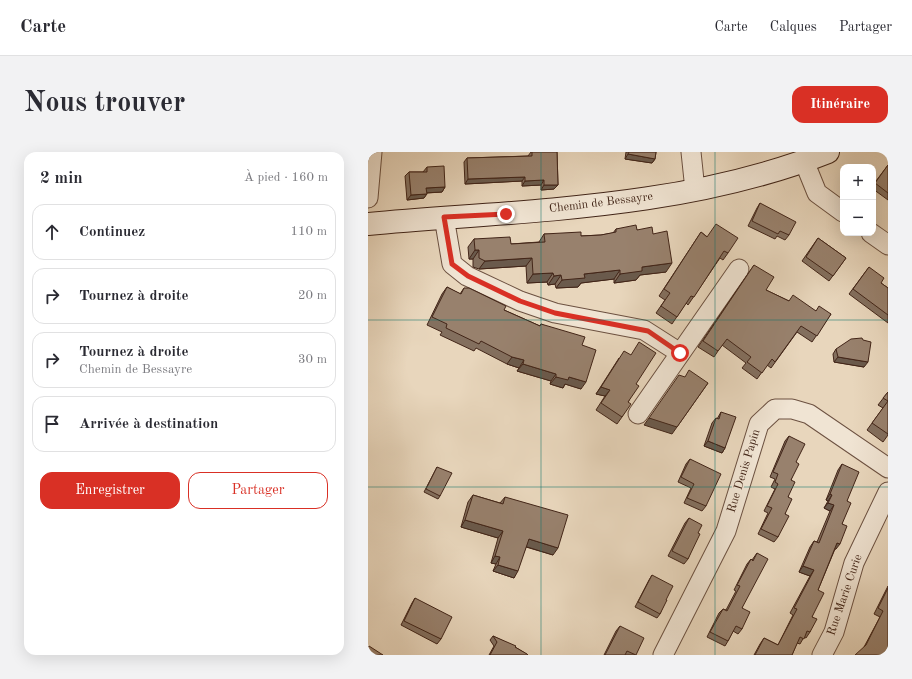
<!DOCTYPE html>
<html lang="fr">
<meta charset="utf-8">
<style>
:root{--surface:#fff;--page:#f2f2f3;--text:#2b2b33;--muted:#7c7c81;--line:#e1e1e2;--accent:#d93025}
body{margin:0;font-family:"Old Standard TT",serif;background:var(--page);color:var(--text)}
.controls{position:absolute;right:12px;top:12px;display:grid;overflow:hidden;border-radius:8px;box-shadow:0 4px 16px #0002}
.controls button{width:36px;height:36px;display:grid;place-items:center;padding:0;border:0;border-bottom:1px solid var(--line);background:var(--surface);color:var(--text);font:20px sans-serif}
.stop{position:absolute;width:12px;height:12px;margin:-9px;border:3px solid #d93025;border-radius:50%;background:#fff}
.stop.end{background:#d93025;border-color:#fff;box-shadow:0 1px 4px #0008}
.list{margin:0;padding:0;list-style:none}
h2{display:flex;justify-content:space-between;align-items:center;height:52px;margin:0;padding:0 16px;font-size:17px}
h2 small{font-size:13px;font-weight:400;color:var(--muted)}
.list li{display:grid;grid-template-columns:26px 1fr auto;gap:12px;align-items:center;box-sizing:border-box;height:56px;margin:0 8px 8px;padding:0 8px;border:1px solid var(--line);border-radius:12px}
.list b{display:block;font-size:15px;white-space:nowrap}
.list p{margin:0;font-size:13px;white-space:nowrap;color:var(--muted)}
.list em{font-size:13px;font-style:normal;color:var(--muted)}
.actions{display:flex;gap:8px;padding:12px 16px}
.actions a{flex:1;padding:9px 0;border:1px solid var(--accent);border-radius:12px;text-align:center;font-size:14px;color:var(--accent)}
.actions .main{background:var(--accent);color:#fff}
.icon{flex:none;width:22px;height:22px;fill:none;stroke:currentColor;stroke-width:2;stroke-linecap:round;stroke-linejoin:round}
.map{position:relative;flex:none;width:520px;height:503px;overflow:hidden;border-radius:12px}
header{display:flex;align-items:center;gap:24px;box-sizing:border-box;height:56px;padding:0 20px;background:var(--surface);border-bottom:1px solid var(--line)}
header strong{font-size:19px}
nav{display:flex;gap:22px;margin-inline-start:auto;font-size:14px}
.intro{display:flex;align-items:center;justify-content:space-between;box-sizing:border-box;height:96px;padding:0 24px}
h1{margin:0;font-size:28px}
.button{padding:10px 18px;border-radius:12px;background:var(--accent);color:#fff;font-size:14px;font-weight:700}
main{display:flex;gap:24px;padding:0 24px}
aside{flex:1;background:var(--surface);border-radius:12px;box-shadow:0 4px 16px #0002}
.map>svg:first-child{display:block}
.lines{fill:none;stroke-linecap:round;stroke-linejoin:round}
.street-casing{stroke:#6c5141;stroke-width:21}
.secondary-casing{stroke:#422518;stroke-width:24}
.street{stroke:#f0e4d3;stroke-width:19}
.secondary{stroke:#f0e4d3;stroke-width:22}
.wall{fill:#836f5e;stroke:#422518}
.shaded-wall{fill:#6a5a4c;stroke:#422518}
.building{fill:#98816d;stroke:#422518}
.route{stroke:#d93025;stroke-width:5}
.grid{fill:none;stroke:#0f766e;stroke-width:1;stroke-opacity:0.55}
.labels{text-anchor:middle;dominant-baseline:central;stroke-width:3;stroke-linejoin:round;paint-order:stroke}
.street-label{font-size:12px;fill:#422518;stroke:#f0e4d3}
</style>
<header>
<strong>Carte</strong>
<nav><a>Carte</a><a>Calques</a><a>Partager</a></nav>
</header>
<div class="intro"><h1>Nous trouver</h1><a class="button">Itinéraire</a></div>
<main>
<aside>
<h2>2 min<small>À pied · 160 m</small></h2>
<ul class="list">
<li><svg class="icon" aria-label="ahead" viewBox="0 0 24 24"><path d="M12 20V5M6 11l6-6 6 6"/></svg><div><b>Continuez</b></div><em>110 m</em></li>
<li><svg class="icon" aria-label="right" viewBox="0 0 24 24"><path d="M7 20v-9h11M14 6l5 5-5 5"/></svg><div><b>Tournez à droite</b></div><em>20 m</em></li>
<li><svg class="icon" aria-label="right" viewBox="0 0 24 24"><path d="M7 20v-9h11M14 6l5 5-5 5"/></svg><div><b>Tournez à droite</b><p>Chemin de Bessayre</p></div><em>30 m</em></li>
<li><svg class="icon" aria-label="arrive" viewBox="0 0 24 24"><path d="M6 21V4h12l-3 4 3 4H6"/></svg><div><b>Arrivée à destination</b></div></li>
</ul>
<div class="actions"><a class="main">Enregistrer</a><a>Partager</a></div>
</aside>
<div class="map">
<svg width="520" height="503" viewBox="0 0 520 503">
<rect width="100%" height="100%" fill="#e8d6bc"/>
<filter id="stains"><feTurbulence type="fractalNoise" baseFrequency=".005" numOctaves="4"/><feColorMatrix values="0 0 0 0 .2 0 0 0 0 .09 0 0 0 0 .02 0 0 0 .5 -.17"/></filter>
<radialGradient id="worn" r=".72"><stop offset=".6" stop-color="#630" stop-opacity="0"/><stop offset="1" stop-color="#630" stop-opacity=".3"/></radialGradient>
<g class="lines">
<g class="street-casing">
<g id="street">
<polyline points="323,0 327,38"/>
<polyline points="436,9 449,41 475,60"/>
<polyline points="0,46 4,0"/>
<polyline points="76,65 84,112 99,124 152,149 187,161 276,178 312,201"/>
<polyline points="503,81 520,93"/>
<polyline points="270,262 371,117"/>
<polyline points="295,503 358,379 391,272 407,257 424,257 441,262 520,316"/>
<polyline points="454,503 466,480 486,411 520,340"/>
</g>
</g>
<g class="secondary-casing">
<path id="secondary" d="M 0,72 C 154,58 314,58 460,0"/>
</g>
<use href="#street" class="street"/>
<use href="#secondary" class="secondary"/>
</g>
<g class="wall">
<polygon points="163,0 189,0 190,33 186,37 173,38 173,33 154,34 154,29 97,32 96,10 99,6 160,4"/>
<polygon points="258,0 288,0 287,7 284,11 257,7"/>
<polygon points="520,13 520,48 505,37 505,33"/>
<polygon points="59,15 77,35 74,40 59,41 56,46 39,48 37,24 41,20 55,20"/>
<polygon points="392,51 421,83 417,88 409,84 407,87 380,74 389,56"/>
<polygon points="248,77 269,78 285,82 298,120 272,123 268,128 246,131 246,127 213,131 210,135 188,136 187,132 180,133 179,130 159,131 158,114 111,117 105,115 105,107 101,107 100,95 106,87 143,92 171,90 176,82 213,84 233,83 245,81"/>
<polygon points="333,80 360,101 355,108 352,106 320,153 318,151 304,172 288,161 297,148 291,144"/>
<polygon points="450,86 478,106 461,129 434,109"/>
<polygon points="386,113 398,138 421,149 448,159 463,162 444,190 429,180 403,216 399,213 389,227 374,216 378,211 354,193 346,205 330,195"/>
<polygon points="501,115 513,131 520,136 520,171 481,142"/>
<polygon points="79,135 92,142 96,136 136,158 172,174 173,172 214,193 213,237 197,232 195,236 182,232 183,229 149,219 151,216 139,212 108,196 106,199 72,183 74,180 59,173 74,142"/>
<polygon points="468,197 496,215 466,210 465,202"/>
<polygon points="251,206 268,232 254,265 249,272 228,258 237,244 228,242"/>
<polygon points="520,240 520,283 515,290 499,278 515,256 510,253"/>
<polygon points="353,260 357,296 354,301 336,294 344,271 348,266 349,267"/>
<polygon points="421,284 428,310 423,328 417,362 410,385 406,390 390,382 400,361 396,359 407,337 403,335 407,327 402,325 417,289"/>
<polygon points="322,307 338,354 334,359 316,351 323,336 310,330 318,312"/>
<polygon points="474,312 479,349 474,372 468,397 467,397 450,438 444,465 442,480 438,486 436,485 432,492 429,491 424,503 386,503 392,492 396,486 410,493 425,463 422,461 442,424 431,420 442,395 446,389 449,390 462,359 456,356 460,349 458,348 470,318"/>
<polygon points="69,315 72,344 70,347 56,340"/>
<polygon points="105,343 132,351 137,345 185,403 158,395 146,426 125,419 128,412 123,411 130,386 93,375 100,350"/>
<polygon points="321,366 330,381 320,407 316,412 300,404 317,371"/>
<polygon points="389,401 374,456 374,477 370,482 365,479 360,489 357,494 339,485 351,461 355,457 358,458 368,439 366,438 379,412 383,407 384,408"/>
<polygon points="284,423 298,448 292,462 289,466 267,455 281,428"/>
<polygon points="520,434 520,503 496,495 512,465 506,462"/>
<polygon points="47,446 73,487 69,492 33,473 44,451"/>
<polygon points="252,474 267,503 236,503 248,479"/>
<polygon points="125,484 147,495 160,503 121,503 126,494 122,488"/>
</g>
<g class="shaded-wall">
<polygon points="260,2 287,7 284,11 257,7"/>
<polygon points="157,25 154,29 97,32 100,27"/>
<polygon points="176,28 173,33 154,34 157,29"/>
<polygon points="176,33 190,33 186,37 173,38"/>
<polygon points="77,35 74,40 55,41 58,36"/>
<polygon points="59,42 56,46 39,48 43,43"/>
<polygon points="107,98 111,98 105,107 101,107"/>
<polygon points="164,106 158,114 111,117 117,109"/>
<polygon points="304,111 298,120 272,123 268,128 246,131 252,122 274,115"/>
<polygon points="252,118 246,127 213,131 210,135 188,136 194,128 216,122"/>
<polygon points="185,121 179,130 159,131 165,122"/>
<polygon points="193,123 187,132 180,133 186,124"/>
<polygon points="144,205 156,208 151,216 139,212"/>
<polygon points="470,205 500,210 496,215 466,210"/>
<polygon points="155,212 188,222 183,229 149,219"/>
<polygon points="188,225 201,225 218,230 213,237 197,232 195,236 182,232"/>
<polygon points="340,231 304,282 276,273 281,266"/>
<polygon points="233,235 242,238 237,244 228,242"/>
<polygon points="340,289 357,296 354,301 336,294"/>
<polygon points="462,342 464,343 460,349 458,348"/>
<polygon points="460,351 466,353 462,359 456,356"/>
<polygon points="97,368 135,379 130,386 93,375"/>
<polygon points="161,387 190,396 185,403 156,394"/>
<polygon points="469,391 472,392 468,397 466,397"/>
<polygon points="127,404 132,405 128,412 123,411"/>
<polygon points="130,413 150,419 146,426 125,419"/>
<polygon points="435,414 446,418 442,424 431,420"/>
</g>
<g class="building">
<polygon points="164,0 189,0 190,33 176,33 176,28 157,29 157,25 100,27 99,6 164,4"/>
<polygon points="261,0 288,0 287,7 260,2"/>
<polygon points="520,13 520,41 507,31"/>
<polygon points="76,14 77,35 58,36 59,42 43,43 41,20 59,20 59,15"/>
<polygon points="392,51 428,70 421,83 412,79 410,82 384,69"/>
<polygon points="348,72 370,86 360,101 356,99 326,145 323,144 309,165 293,154 302,141 296,137 333,80 339,85"/>
<polygon points="268,73 269,78 284,75 285,82 299,79 304,111 274,115 274,119 252,122 252,118 216,122 217,126 194,128 193,123 186,124 185,121 165,122 164,106 117,109 111,106 111,98 107,98 106,87 142,85 143,92 177,90 176,82 213,80 213,84 233,83 248,80 248,77"/>
<polygon points="450,86 478,106 465,124 438,105"/>
<polygon points="386,113 406,125 398,138 421,149 425,143 448,159 451,154 463,162 449,184 433,174 407,210 404,207 394,221 379,210 383,205 359,187 350,199 335,189"/>
<polygon points="501,115 516,126 513,131 520,136 520,163 485,137"/>
<polygon points="79,135 93,142 96,136 101,136 138,154 136,158 172,174 173,172 217,185 214,193 228,198 218,230 201,225 200,228 188,225 188,222 155,212 156,208 144,205 113,189 111,192 78,176 79,172 64,165"/>
<polygon points="494,186 495,188 503,190 500,210 470,205 468,197 483,187"/>
<polygon points="271,190 288,201 268,232 271,234 260,250 263,252 254,265 233,251 242,238 233,235 256,199 263,203"/>
<polygon points="321,218 340,231 309,275 281,266 311,223 317,225"/>
<polygon points="520,240 520,249 515,246"/>
<polygon points="520,249 520,282 504,271"/>
<polygon points="353,260 368,265 357,296 340,289 348,266 351,267"/>
<polygon points="421,284 437,292 428,310 431,312 423,328 427,330 420,345 424,347 417,362 421,364 410,385 393,377 404,356 399,354 410,332 407,330 410,322 405,320"/>
<polygon points="322,307 353,322 338,354 319,346 326,332 313,325"/>
<polygon points="474,312 491,320 479,349 483,351 474,372 479,374 472,392 469,391 450,438 456,441 444,465 449,467 442,480 439,479 436,487 432,485 424,503 387,503 396,486 410,493 429,457 426,456 446,418 435,414 446,389 451,391 466,353 460,351 464,343 462,342"/>
<polygon points="69,315 84,321 72,344 58,337"/>
<polygon points="105,343 135,352 137,345 200,363 190,396 161,387 150,419 130,413 132,405 127,404 135,379 97,368"/>
<polygon points="321,366 334,373 330,381 332,382 320,407 304,399"/>
<polygon points="389,401 400,407 374,456 382,460 374,477 368,474 360,489 342,480 355,457 359,459 372,434 369,433 383,407 385,409"/>
<polygon points="284,423 305,434 298,448 299,448 292,462 270,450"/>
<polygon points="520,436 520,503 487,503 498,493 515,459 510,456"/>
<polygon points="47,446 84,465 73,487 36,469"/>
<polygon points="252,474 276,486 268,503 259,499 257,503 237,503"/>
<polygon points="125,484 148,494 147,495 159,502 160,503 122,503 129,490"/>
<polygon points="1,494 15,503 0,503 0,495"/>
</g>
<g class="lines">
<polyline class="route" points="138,62 76,65 84,112 100,124 152,149 187,161 280,179 312,201"/>
</g>
<path class="grid" d="M 173,0 L 173,503M 347,0 L 347,503M 0,168 L 520,168M 0,335 L 520,335"/>
<g class="labels">
<g class="street-label">
<text transform="translate(233 51) rotate(-7)">Chemin de Bessayre</text>
<text transform="translate(376 319) rotate(-73)">Rue Denis Papin</text>
<text transform="translate(477 443) rotate(-71)">Rue Marie Curie</text>
</g>
</g>
<rect width="100%" height="100%" filter="url(#stains)"/>
<rect width="100%" height="100%" fill="url(#worn)"/>
</svg>
<div class="controls">
<button>+</button>
<button>−</button>
</div>
<div class="stop" style="left:312px;top:201px"></div>
<div class="stop end" style="left:138px;top:62px"></div>
</div>
</main>
